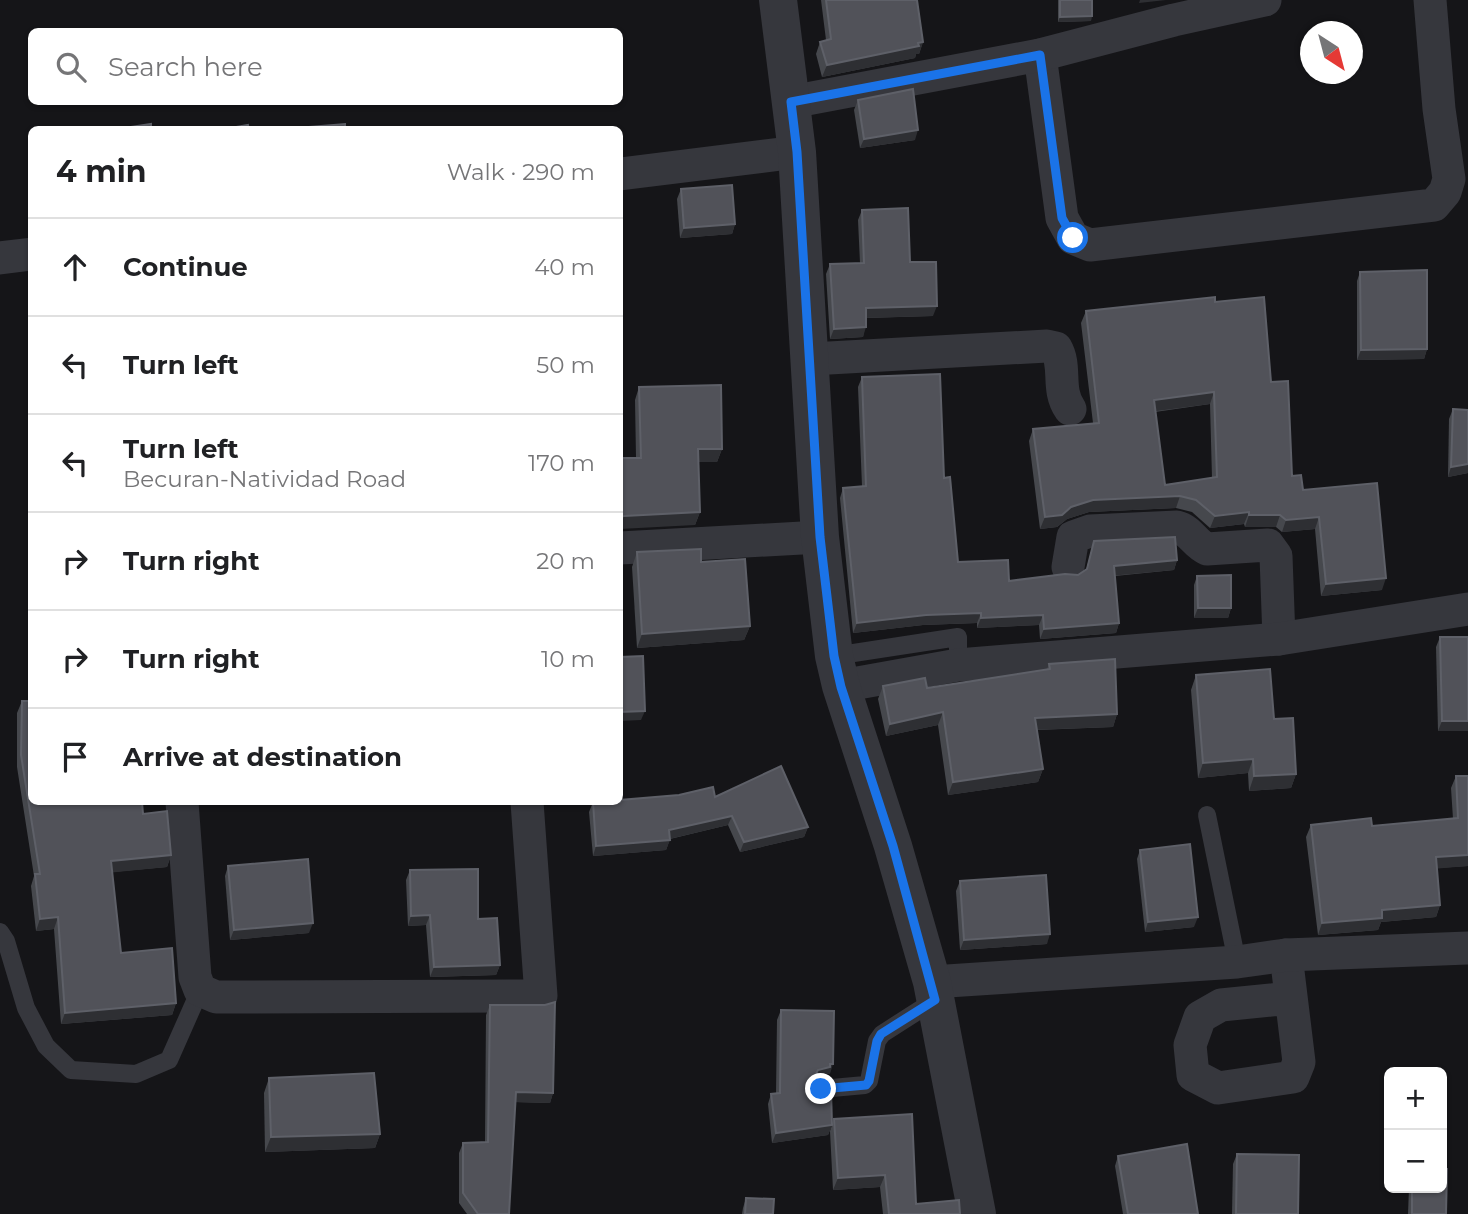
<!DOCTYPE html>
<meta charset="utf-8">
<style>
:root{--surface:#fff;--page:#f6f6f6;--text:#202124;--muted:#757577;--line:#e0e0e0}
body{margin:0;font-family:Montserrat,sans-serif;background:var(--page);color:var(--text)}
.controls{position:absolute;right:21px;bottom:21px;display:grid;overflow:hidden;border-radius:10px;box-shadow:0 2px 5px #0004}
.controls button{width:63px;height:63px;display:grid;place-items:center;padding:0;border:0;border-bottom:2px solid var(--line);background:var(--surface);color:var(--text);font:35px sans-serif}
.compass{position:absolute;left:1300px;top:21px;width:63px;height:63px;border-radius:50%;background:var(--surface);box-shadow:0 2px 5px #0004;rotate:144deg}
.stop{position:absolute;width:21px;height:21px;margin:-16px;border:5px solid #1a73e8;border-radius:50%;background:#fff}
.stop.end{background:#1a73e8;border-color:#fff;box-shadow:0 2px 7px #0008}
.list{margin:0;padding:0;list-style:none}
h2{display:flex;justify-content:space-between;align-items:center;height:91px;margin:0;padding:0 28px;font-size:30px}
h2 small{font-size:23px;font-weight:400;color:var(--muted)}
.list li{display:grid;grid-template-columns:46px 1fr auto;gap:21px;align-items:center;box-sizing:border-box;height:98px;padding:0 28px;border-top:2px solid var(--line)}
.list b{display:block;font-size:26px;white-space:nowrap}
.list p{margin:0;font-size:23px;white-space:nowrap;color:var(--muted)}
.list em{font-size:23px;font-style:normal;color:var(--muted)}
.icon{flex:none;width:38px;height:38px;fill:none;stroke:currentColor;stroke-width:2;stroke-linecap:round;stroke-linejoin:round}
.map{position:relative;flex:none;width:1468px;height:1214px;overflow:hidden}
.search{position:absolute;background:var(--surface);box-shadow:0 2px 5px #0004;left:28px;top:28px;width:595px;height:77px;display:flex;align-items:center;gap:18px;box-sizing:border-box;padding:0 24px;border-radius:10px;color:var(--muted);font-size:26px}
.panel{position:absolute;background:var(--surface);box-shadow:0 2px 5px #0004;left:28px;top:126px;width:595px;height:679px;border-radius:10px}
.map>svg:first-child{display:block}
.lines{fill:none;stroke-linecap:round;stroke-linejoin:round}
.service{stroke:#36373d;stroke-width:18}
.minor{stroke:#36373d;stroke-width:33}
.tertiary{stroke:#36373d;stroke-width:38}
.wall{fill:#46484d;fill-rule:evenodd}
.shaded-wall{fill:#2e2f33}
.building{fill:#515259;stroke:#5e6068;stroke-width:2;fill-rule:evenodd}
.route{stroke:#1a73e8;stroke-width:9}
</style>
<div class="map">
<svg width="1468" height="1214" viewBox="0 0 1468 1214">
<rect width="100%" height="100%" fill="#151518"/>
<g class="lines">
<g class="service">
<polyline points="834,656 958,637 958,665"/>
<polyline points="1207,815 1237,962"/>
<polyline points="0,932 6,941 26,1008 46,1046 71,1070 136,1074 169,1060 200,990"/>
<polyline points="821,1089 865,1085 869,1081 877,1041 882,1034 935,1000"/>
</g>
<g class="minor">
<polyline points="1040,55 1062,218 1073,238 1090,245 1434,205 1445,192 1449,179 1439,109 1430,0"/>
<polyline points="791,102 1040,55 1174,20 1265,0"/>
<polyline points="620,174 797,152"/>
<polyline points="0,258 32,254"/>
<path d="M 811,359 L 1047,346 L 1056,348 C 1067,367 1056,389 1070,409"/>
<polyline points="620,548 820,537"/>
<path d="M 1068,567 L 1073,537 L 1090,531 L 1177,527 C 1190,530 1195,544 1207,549 L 1268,545 L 1276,556 L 1279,639"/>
<polyline points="841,686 958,665 1279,639 1468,609"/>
<polyline points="182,802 195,977 200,990 216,997 541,996 527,802"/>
<polyline points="1286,955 1299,1062 1293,1077 1218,1088 1193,1075 1190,1045 1200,1017 1221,1005 1291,998"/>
<polyline points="932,982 1237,962 1286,955 1468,948"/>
</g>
<polyline class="tertiary" points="778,0 797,152 820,537 834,656 841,686 893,846 932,982 977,1214"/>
</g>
<g class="wall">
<polygon points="821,0 917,0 923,42 919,54 916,54 915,58 822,77 816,54 820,42 826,40"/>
<polygon points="1058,0 1092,0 1091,21 1058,22"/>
<polygon points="858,100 915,140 860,148 854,110"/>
<polygon points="681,189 735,224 732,234 680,238 677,199"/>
<polygon points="862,210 910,262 933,316 866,318 863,337 830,339 826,274 830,264 860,263 858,220"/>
<polygon points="1360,272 1427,349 1424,359 1357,360 1357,281"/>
<path d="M 1215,302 L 1271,382 L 1292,476 L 1382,590 L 1321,596 L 1315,529 L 1282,532 L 1276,527 L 1245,527 L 1244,524 L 1210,528 L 1192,512 L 1176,508 L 1089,512 L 1067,519 L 1057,527 L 1040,529 L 1029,441 L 1033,429 L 1093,423 L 1081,323 L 1086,311 ZM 1210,404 L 1212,478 L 1165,485 L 1155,412 Z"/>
<polygon points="862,377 944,478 958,562 1009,581 1078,575 1086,570 1094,541 1177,560 1174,570 1115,576 1119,623 1116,633 1040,639 1039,625 977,628 977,623 923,625 853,633 840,498 843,488 862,486 858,387"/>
<polygon points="639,387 722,449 717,462 698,462 700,512 695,525 636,458 635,400"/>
<polygon points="1453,409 1468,410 1468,473 1448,477 1449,419"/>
<polygon points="637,552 701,562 750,626 744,640 637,648 632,567"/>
<polygon points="32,575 32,624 31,624 28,585"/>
<polygon points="1197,576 1231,608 1228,618 1194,618 1194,585"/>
<polygon points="1440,637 1468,637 1468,731 1438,731 1436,647"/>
<polygon points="1049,664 1117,714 1113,727 1037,730 1043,769 1038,782 948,795 938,725 886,736 878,699 883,686 927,688 1047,669"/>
<polygon points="1196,675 1274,719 1296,774 1291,788 1249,791 1248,773 1198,778 1191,690"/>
<polygon points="22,701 143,814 171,855 167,867 112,872 121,953 176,1003 172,1015 61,1024 54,929 36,931 31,886 34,876 17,767 17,713"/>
<polygon points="1456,776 1468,776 1468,866 1437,868 1440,905 1436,917 1381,922 1378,930 1318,935 1306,837 1311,825 1372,826 1453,819 1451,788"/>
<polygon points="715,797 808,827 804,837 740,852 728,825 670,839 666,850 593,856 589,812 593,802"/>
<polygon points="1140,850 1194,927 1145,932 1137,859"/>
<polygon points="228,866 309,933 230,940 225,876"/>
<polygon points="410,870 478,919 500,965 496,975 430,977 426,925 408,926 406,880"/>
<polygon points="960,881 1047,944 960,950 956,891"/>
<polygon points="490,1005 553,1093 550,1103 515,1102 509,1214 467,1214 459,1203 459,1153 463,1143 485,1142 486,1015"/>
<polygon points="781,1010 830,1074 827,1074 826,1077 814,1080 832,1125 828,1135 772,1143 768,1104 771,1094 776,1094 777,1020"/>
<polygon points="269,1078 380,1134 375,1148 265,1152 264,1093"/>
<polygon points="834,1119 916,1204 960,1214 883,1214 880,1187 833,1190 830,1131"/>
<polygon points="1237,1154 1298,1214 1232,1214 1233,1164"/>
<polygon points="1118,1156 1198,1214 1123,1214 1115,1166"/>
<polygon points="1409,1188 1442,1188 1446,1214 1408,1214"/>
<polygon points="746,1198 773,1214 742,1214 743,1208"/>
</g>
<g class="shaded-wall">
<polygon points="1140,0 1166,0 1139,3"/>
<polygon points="1092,16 1091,21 1058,22 1060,17"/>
<polygon points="923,42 919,54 916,54 915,58 822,77 827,65"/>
<polygon points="918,130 915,140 860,148 864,139"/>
<polygon points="735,224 732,234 680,238 684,228"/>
<polygon points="937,306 933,316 862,318 866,308"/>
<polygon points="866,327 863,337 830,339 834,329"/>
<polygon points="1427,349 1424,359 1357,360 1361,350"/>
<polygon points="1214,392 1210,404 1149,412 1154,400"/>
<polygon points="698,449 722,449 717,462 693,462"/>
<polygon points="1468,464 1468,473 1448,477 1451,467"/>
<polygon points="1180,496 1176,508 1089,512 1067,519 1057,527 1040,529 1045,517 1093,500"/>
<polygon points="700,512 695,525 620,529 620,517 624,516"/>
<polygon points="1249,512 1244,524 1210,528 1215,516"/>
<polygon points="1249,515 1280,515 1276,527 1245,527"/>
<polygon points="1319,517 1315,529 1282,532 1286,520"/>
<polygon points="1177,560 1174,570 1110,576 1114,566"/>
<polygon points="1386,578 1382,590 1321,596 1326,584"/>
<polygon points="1198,608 1231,608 1228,618 1194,618"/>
<polygon points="981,613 977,623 923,625 853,633 857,623 926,615"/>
<polygon points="1043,615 1039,625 977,628 981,618"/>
<polygon points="1119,623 1116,633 1040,639 1044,629"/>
<polygon points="750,626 744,640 637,648 642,634"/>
<polygon points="645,711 641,720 620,721 620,712"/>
<polygon points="943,712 938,725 886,736 890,724"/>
<polygon points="1117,714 1113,727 1030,730 1035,718"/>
<polygon points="1442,721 1468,721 1468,731 1438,731"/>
<polygon points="1253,759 1248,773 1198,778 1203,763"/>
<polygon points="1043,769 1038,782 948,795 953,782"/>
<polygon points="1296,774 1291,788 1249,791 1254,776"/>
<polygon points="732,816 728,825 665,840 669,830"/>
<polygon points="808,827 804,837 740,852 744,842"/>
<polygon points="670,840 666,850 593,856 596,846"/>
<polygon points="171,855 167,867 107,873 111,861"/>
<polygon points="1468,855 1468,866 1432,869 1436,857"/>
<polygon points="1440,905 1436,917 1381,922 1378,930 1318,935 1322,923 1382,910"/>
<polygon points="430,915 426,925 408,926 411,916"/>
<polygon points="58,917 54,929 36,931 40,919"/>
<polygon points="1198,917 1194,927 1145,932 1148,922"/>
<polygon points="313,923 309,933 230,940 234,930"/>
<polygon points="1050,934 1047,944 960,950 964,940"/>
<polygon points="500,965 496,975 430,977 434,967"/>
<polygon points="176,1003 172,1015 61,1024 65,1013"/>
<polygon points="830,1064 833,1064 830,1074 827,1074 826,1077 814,1080 810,1089 818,1070"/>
<polygon points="516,1092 553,1093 550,1103 512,1102"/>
<polygon points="832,1125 828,1135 772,1143 776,1133"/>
<polygon points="380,1134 375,1148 265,1152 271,1137"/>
<polygon points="885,1175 880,1187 833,1190 838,1178"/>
</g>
<g class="building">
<polygon points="826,0 917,0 923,42 918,43 919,46 827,65 820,42 831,39"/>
<polygon points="1060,0 1092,0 1092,16 1060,17"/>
<polygon points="913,89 918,130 864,139 858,100"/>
<polygon points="151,124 151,130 111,130"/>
<polygon points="345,124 345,130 271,130"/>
<polygon points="248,125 249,130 219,130"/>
<polygon points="732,185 735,224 684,228 681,189"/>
<polygon points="908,208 910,262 936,262 937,306 866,308 866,327 834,329 830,264 864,263 862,210"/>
<polygon points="1427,270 1427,349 1361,350 1360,272"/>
<path d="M 1215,297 L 1215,302 L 1264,297 L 1271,382 L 1288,381 L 1292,476 L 1301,475 L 1303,490 L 1377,483 L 1386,578 L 1326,584 L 1319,517 L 1286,520 L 1280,515 L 1249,515 L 1249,512 L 1215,516 L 1196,500 L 1180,496 L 1093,500 L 1071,507 L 1062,515 L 1045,517 L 1033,429 L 1099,423 L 1086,311 ZM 1214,392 L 1217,477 L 1165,485 L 1154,400 Z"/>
<polygon points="940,374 944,478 950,477 958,562 1008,560 1009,581 1065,574 1078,575 1087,569 1094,541 1175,537 1177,560 1114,566 1119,623 1044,629 1043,615 981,618 981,613 926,615 857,623 843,488 866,486 862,377"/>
<polygon points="721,385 722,449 698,449 700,512 624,516 620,517 620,458 641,458 639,387"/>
<polygon points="1453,409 1468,410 1468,464 1451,467"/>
<polygon points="701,549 701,562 745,559 750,626 642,634 637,552"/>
<polygon points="1231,575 1231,608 1198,608 1197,576"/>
<polygon points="1440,637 1468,637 1468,721 1442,721"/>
<polygon points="643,656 645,711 620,712 620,657"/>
<polygon points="1115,659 1117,714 1035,718 1043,769 953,782 943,712 890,724 883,686 925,678 927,688 1050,669 1049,664"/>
<polygon points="1270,669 1274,719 1293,718 1296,774 1254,776 1253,759 1203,763 1196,675"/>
<polygon points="22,701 32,701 32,802 142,802 143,814 167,811 171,855 111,861 121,953 172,948 176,1003 65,1013 58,917 40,919 35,874 40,874 21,755"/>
<polygon points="781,766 808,827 744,842 732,816 669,830 670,840 596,846 593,802 620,802 620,800 679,795 713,787 715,797"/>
<polygon points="1456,776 1468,776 1468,855 1436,857 1440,905 1382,910 1382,918 1322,923 1311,825 1371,818 1372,826 1458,818"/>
<polygon points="1190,844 1198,917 1148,922 1140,850"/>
<polygon points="308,859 313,923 234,930 228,866"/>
<polygon points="478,869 478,919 497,918 500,965 434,967 430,915 411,916 410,870"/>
<polygon points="1046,875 1050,934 964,940 960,881"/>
<polygon points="555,1002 553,1093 516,1092 509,1214 478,1214 463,1193 463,1143 488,1142 490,1005 545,1005"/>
<polygon points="781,1010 834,1011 833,1064 830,1064 830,1067 818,1070 813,1079 819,1089 831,1090 832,1125 776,1133 771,1094 780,1093"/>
<polygon points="374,1073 380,1134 271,1137 269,1078"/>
<polygon points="912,1114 916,1204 959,1200 960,1214 889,1214 885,1175 838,1178 834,1119"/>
<polygon points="1187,1144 1198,1214 1128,1214 1118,1156"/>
<polygon points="1237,1154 1299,1155 1298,1214 1236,1214"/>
<polygon points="1442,1169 1447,1169 1446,1214 1412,1214 1412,1188 1442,1188"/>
<polygon points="746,1198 774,1199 773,1214 745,1214"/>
</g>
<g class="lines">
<polyline class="route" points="821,1089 866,1085 869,1081 877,1041 881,1034 935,1000 893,846 841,687 834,656 820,537 797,152 791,102 1040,55 1062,218 1073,238"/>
</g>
</svg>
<div class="controls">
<button>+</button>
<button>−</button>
</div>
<svg class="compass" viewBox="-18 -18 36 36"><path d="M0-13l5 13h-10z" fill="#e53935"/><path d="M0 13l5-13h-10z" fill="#757577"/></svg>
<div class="stop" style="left:1073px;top:238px"></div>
<div class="stop end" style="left:821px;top:1089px"></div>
<div class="search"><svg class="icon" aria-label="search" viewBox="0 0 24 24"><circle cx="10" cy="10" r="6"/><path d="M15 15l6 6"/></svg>Search here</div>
<section class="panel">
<h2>4 min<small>Walk · 290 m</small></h2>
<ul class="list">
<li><svg class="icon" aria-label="ahead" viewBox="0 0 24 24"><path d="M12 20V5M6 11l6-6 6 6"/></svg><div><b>Continue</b></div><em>40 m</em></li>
<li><svg class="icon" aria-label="left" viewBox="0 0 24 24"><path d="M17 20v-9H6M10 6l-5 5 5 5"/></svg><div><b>Turn left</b></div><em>50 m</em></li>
<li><svg class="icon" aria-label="left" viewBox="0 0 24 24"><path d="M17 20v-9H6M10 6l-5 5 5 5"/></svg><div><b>Turn left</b><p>Becuran-Natividad Road</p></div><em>170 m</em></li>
<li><svg class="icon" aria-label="right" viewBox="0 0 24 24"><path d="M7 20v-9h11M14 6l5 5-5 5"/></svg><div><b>Turn right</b></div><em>20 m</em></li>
<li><svg class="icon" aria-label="right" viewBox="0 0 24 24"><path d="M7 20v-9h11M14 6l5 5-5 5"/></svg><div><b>Turn right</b></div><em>10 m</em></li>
<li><svg class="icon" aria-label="arrive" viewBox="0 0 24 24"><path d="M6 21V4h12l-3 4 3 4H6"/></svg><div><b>Arrive at destination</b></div></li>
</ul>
</section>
</div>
